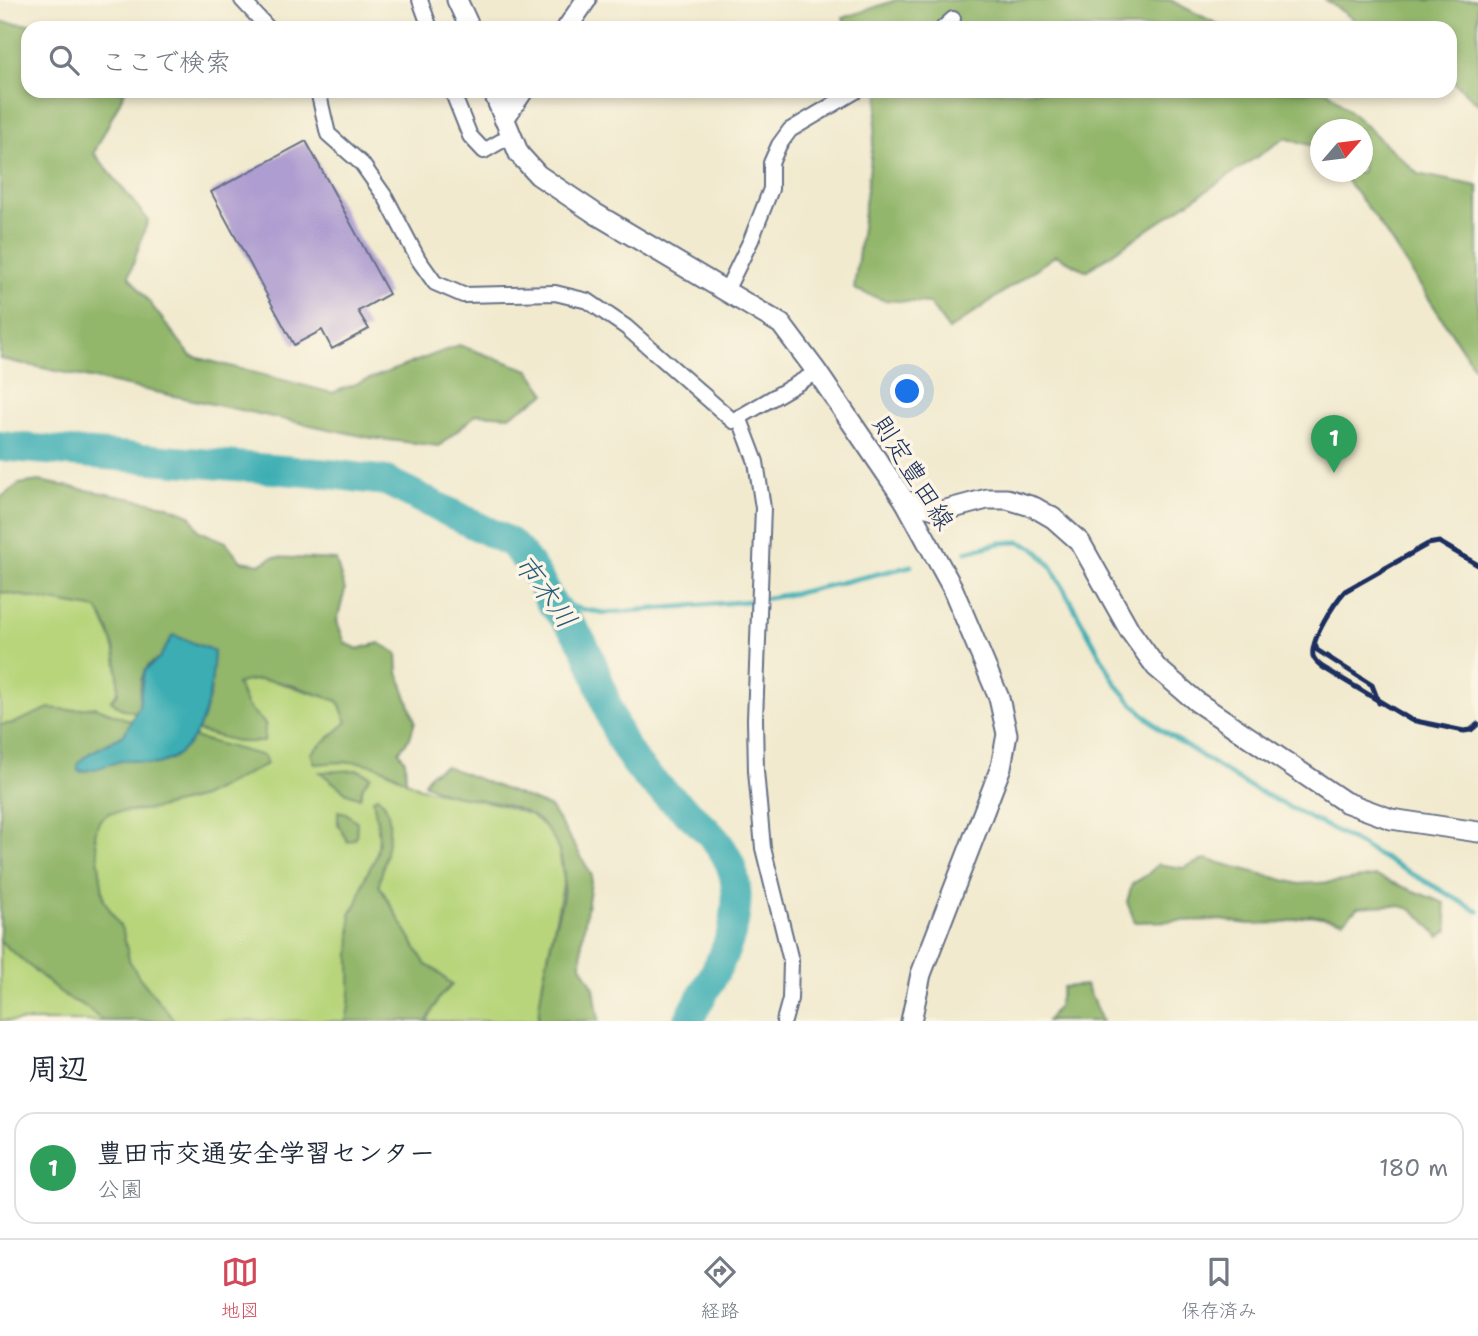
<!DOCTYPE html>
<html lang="ja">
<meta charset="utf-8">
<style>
:root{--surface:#fff;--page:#f6f6f7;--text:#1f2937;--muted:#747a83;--line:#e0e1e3;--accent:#d1495b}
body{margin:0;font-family:"Shantell Sans","Klee One",sans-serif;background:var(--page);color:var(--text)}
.compass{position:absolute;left:1310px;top:119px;width:63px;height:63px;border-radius:50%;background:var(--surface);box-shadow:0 4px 10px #0003;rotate:62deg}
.you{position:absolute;left:908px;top:392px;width:24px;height:24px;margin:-18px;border:5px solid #fff;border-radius:50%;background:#1a73e8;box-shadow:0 0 0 10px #1a73e833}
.badge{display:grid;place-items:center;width:46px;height:46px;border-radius:50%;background:var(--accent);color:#fff;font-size:23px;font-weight:700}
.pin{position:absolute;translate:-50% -58px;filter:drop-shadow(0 2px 4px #0008)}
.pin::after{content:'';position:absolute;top:37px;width:24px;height:21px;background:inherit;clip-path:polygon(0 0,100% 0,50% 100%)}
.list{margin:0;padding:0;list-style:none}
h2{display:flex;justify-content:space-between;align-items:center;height:91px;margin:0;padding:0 28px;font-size:30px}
h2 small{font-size:23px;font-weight:400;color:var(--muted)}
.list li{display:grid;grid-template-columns:46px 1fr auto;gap:21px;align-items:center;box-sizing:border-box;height:112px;margin:0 14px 14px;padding:0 14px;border:2px solid var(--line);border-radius:21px}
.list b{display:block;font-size:26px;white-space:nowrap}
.list p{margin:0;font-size:23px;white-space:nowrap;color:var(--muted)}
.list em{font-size:23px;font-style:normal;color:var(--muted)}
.icon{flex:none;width:38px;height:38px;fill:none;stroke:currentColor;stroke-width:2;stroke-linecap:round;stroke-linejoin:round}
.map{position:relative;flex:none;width:1478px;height:1021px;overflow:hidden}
.search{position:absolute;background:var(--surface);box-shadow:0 4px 10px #0003;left:21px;right:21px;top:21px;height:77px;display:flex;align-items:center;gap:18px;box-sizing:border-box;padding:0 24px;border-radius:21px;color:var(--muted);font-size:26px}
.sheet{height:217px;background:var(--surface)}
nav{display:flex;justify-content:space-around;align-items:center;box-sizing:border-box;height:98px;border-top:2px solid var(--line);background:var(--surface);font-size:19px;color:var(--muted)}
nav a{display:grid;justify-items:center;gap:4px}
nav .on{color:var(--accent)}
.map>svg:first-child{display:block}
.green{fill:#b8d57b;stroke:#6a826c;stroke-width:2}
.forest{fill:#92b66b;stroke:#567264;stroke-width:2}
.water{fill:#3badb3;stroke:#2b6e88;stroke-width:2}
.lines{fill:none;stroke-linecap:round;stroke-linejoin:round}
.stream{stroke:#3badb3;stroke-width:5}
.river{stroke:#3badb3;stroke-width:30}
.building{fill:#ae9dd0}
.street-casing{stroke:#667086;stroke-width:18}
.secondary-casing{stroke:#667086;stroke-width:23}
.street{stroke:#fff;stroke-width:14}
.secondary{stroke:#fff;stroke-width:19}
.rail{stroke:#1b2f5e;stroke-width:5}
.labels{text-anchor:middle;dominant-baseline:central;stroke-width:7;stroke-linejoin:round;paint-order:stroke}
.street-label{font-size:26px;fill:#1b2f5e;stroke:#fcf5e5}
.water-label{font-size:28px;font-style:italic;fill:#265b7c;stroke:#fcf5e5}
</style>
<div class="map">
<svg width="1478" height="1021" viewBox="0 0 1478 1021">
<rect width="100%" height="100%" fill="#fcf5e5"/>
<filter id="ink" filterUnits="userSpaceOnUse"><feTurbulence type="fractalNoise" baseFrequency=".0143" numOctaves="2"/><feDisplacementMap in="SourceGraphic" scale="14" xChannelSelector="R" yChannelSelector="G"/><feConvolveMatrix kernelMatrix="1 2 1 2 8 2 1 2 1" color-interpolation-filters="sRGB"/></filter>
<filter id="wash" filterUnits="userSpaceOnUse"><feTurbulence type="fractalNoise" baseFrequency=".00686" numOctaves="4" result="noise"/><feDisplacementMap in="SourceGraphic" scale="28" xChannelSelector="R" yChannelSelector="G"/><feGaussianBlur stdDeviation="1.57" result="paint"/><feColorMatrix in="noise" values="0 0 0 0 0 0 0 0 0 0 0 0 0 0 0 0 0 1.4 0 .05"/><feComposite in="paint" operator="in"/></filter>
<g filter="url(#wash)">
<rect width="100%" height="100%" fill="#f1eacf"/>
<path class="green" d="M 0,592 L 97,608 C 110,630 131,678 112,700 L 139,693 L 141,679 L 148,666 L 156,661 L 173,635 L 205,711 L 265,724 L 247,706 L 237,683 L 249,679 L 264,678 L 338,701 L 347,722 L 351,760 L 376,765 L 420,788 L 498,804 L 532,815 L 549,831 L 558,846 L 564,880 L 543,980 L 538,1021 L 0,1021 Z"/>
<g class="forest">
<polygon points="896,0 1170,0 1225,28 847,28 843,18"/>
<polygon points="1326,0 1478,0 1478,104 1450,78 1450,28 1366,28"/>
<polygon points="0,22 76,28 28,28 28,91 125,91 94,153 148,220 129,276 191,356 332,393 459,345 529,370 546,394 509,416 477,414 439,446 371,438 0,359"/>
<polygon points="877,91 1328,91 1418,174 1478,186 1478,368 1474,367 1375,217 1340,172 1362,172 1362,130 1320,130 1320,148 1285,138 1086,271 1056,255 949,330 929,303 883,300 854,289 879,96"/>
<path d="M 39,481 L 165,505 L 190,515 L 199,531 L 226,542 L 241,561 L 261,564 L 273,557 L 336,560 L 345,590 L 337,621 L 345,643 L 358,649 L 379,643 L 397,653 L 398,672 L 415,721 L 410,738 L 399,751 L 405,761 L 406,781 C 373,759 353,760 315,764 L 311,753 L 347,722 L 338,701 C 307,692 270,671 237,684 L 247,706 L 265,724 L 264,742 L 240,742 L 198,731 L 210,695 L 214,651 L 173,635 L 160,657 L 148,666 L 141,679 L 139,706 L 136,712 L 120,708 L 111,700 L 118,693 C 119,661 114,635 97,609 L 0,592 L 0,498 L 19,484 Z"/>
<path d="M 95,707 L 131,721 L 124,735 L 88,754 L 82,772 C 93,769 120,758 131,760 C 161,764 173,766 193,737 L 264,756 L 267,764 L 202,797 L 154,809 L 109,813 L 99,821 L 95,835 L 104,900 L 123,931 L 129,960 L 139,977 L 175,1021 L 103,1021 L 83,1005 L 67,998 L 0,941 L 0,725 L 14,723 L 49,708 L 69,710 Z"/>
<path d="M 445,766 L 550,807 L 576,848 L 592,876 L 582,940 L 581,965 L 594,988 L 599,1021 L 538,1021 C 540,989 548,958 555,926 C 559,911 565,895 564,879 C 563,855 553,828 531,815 C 498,796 456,803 424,783 L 431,773 Z"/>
<polygon points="358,770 371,776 363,786 360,798 347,793 320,772"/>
<path d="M 377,797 C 401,810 383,864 379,885 L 426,965 L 436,970 L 452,985 L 439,998 L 427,1021 L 346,1021 C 352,998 350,977 350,954 C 351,940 352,928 350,914 C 360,901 358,899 363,884 C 365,875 371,867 375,859 C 383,836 376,820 373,799 Z"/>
<polygon points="338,811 346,813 357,822 356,838 348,842 338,824"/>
<path d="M 1205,859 L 1299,884 L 1335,882 L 1376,876 L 1444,903 L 1448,930 L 1439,937 C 1409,900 1403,904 1358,907 L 1344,921 L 1310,915 L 1282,923 L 1249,924 L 1220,920 L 1135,922 L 1127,902 L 1132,884 L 1147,875 L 1158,864 L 1183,868 Z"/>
<polygon points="1086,985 1102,1021 1047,1021 1058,1006 1063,987"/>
</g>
<path class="water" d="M 173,635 L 214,651 C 212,692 205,752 157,764 C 146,767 136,758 126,760 C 110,763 93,772 78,771 L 78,763 L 88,754 L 124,735 L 139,706 L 144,671 L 160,657 Z"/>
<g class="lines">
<g class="stream">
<polyline points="966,552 1000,543 1019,542 1035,548 1051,566 1116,684 1132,703 1160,729 1245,784 1341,834 1478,911"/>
<polyline points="547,597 580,609 605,613 751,601 797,593 911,566"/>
</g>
<path class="river" d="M 0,446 L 330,474 L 386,481 L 511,543 C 524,556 534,569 542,585 C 545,590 546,595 549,600 C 565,620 579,632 589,656 C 604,690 610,727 632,758 C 663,804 731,828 736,888 C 741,937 710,980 688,1021"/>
</g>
<g id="blocks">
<polygon class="building" points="306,141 389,294 358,311 369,329 332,349 322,330 294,345 211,192"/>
</g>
</g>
<g filter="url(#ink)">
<use href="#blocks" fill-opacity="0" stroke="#667086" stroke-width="2"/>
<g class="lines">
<g class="street-casing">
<g id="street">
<polyline points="242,0 268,28"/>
<polyline points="420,0 430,28"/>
<polyline points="943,28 953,19"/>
<polyline points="318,91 328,134 362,164 386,198 418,259 435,283 463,295 555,293 588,301 626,327 733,421 817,372"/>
<polyline points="452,91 470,136 484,151 510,136"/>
<polyline points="726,291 751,240 771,189 771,163 779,145 790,130 856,91"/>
<polyline points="739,417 756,462 763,508 755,719 756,771 763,848 791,961 790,999 784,1021"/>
</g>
</g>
<g class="secondary-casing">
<g id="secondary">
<polyline points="457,0 470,28"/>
<polyline points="567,28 586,0"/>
<polyline points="493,91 519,154 538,175 596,214 781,324 817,372 905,501 952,587 999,698 1007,734 1001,767 921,974 911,1021"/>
<polyline points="504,119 523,91"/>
<polyline points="905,501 942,511 987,499 1007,499 1034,507 1053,518 1080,542 1130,631 1156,667 1197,702 1345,802 1391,819 1478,832"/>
</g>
</g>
<use href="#street" class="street"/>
<use href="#secondary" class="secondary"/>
<g class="rail">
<path d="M 1478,565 L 1439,542 L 1428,544 L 1345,591 C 1335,602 1310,640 1313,656 C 1315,662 1319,664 1324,668 L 1411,720 L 1464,731 L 1471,730 L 1478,724"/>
<polyline points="1315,644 1317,650 1372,685 1379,703"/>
</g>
</g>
</g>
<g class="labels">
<g class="street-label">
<text transform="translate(914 472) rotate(58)">則定豊田線</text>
</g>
<g class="water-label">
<text transform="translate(546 591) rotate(54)">市木川</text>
</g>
</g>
</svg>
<svg class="compass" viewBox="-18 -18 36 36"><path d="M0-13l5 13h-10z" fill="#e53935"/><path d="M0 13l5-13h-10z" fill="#747a83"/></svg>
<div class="you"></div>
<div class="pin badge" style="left:1334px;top:473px;background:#2e9e5b">1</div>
<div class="search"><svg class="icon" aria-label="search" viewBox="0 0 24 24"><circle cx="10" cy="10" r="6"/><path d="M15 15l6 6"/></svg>ここで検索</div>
</div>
<section class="sheet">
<h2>周辺<small></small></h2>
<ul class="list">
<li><span class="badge" style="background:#2e9e5b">1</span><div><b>豊田市交通安全学習センター</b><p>公園</p></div><em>180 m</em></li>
</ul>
</section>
<nav>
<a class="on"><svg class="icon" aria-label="map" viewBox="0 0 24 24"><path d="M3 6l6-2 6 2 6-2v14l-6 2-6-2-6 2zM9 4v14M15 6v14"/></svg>地図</a>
<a><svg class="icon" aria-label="directions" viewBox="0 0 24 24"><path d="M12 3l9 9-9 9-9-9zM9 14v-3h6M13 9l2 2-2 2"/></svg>経路</a>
<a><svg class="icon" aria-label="saved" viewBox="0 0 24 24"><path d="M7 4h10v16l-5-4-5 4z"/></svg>保存済み</a>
</nav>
